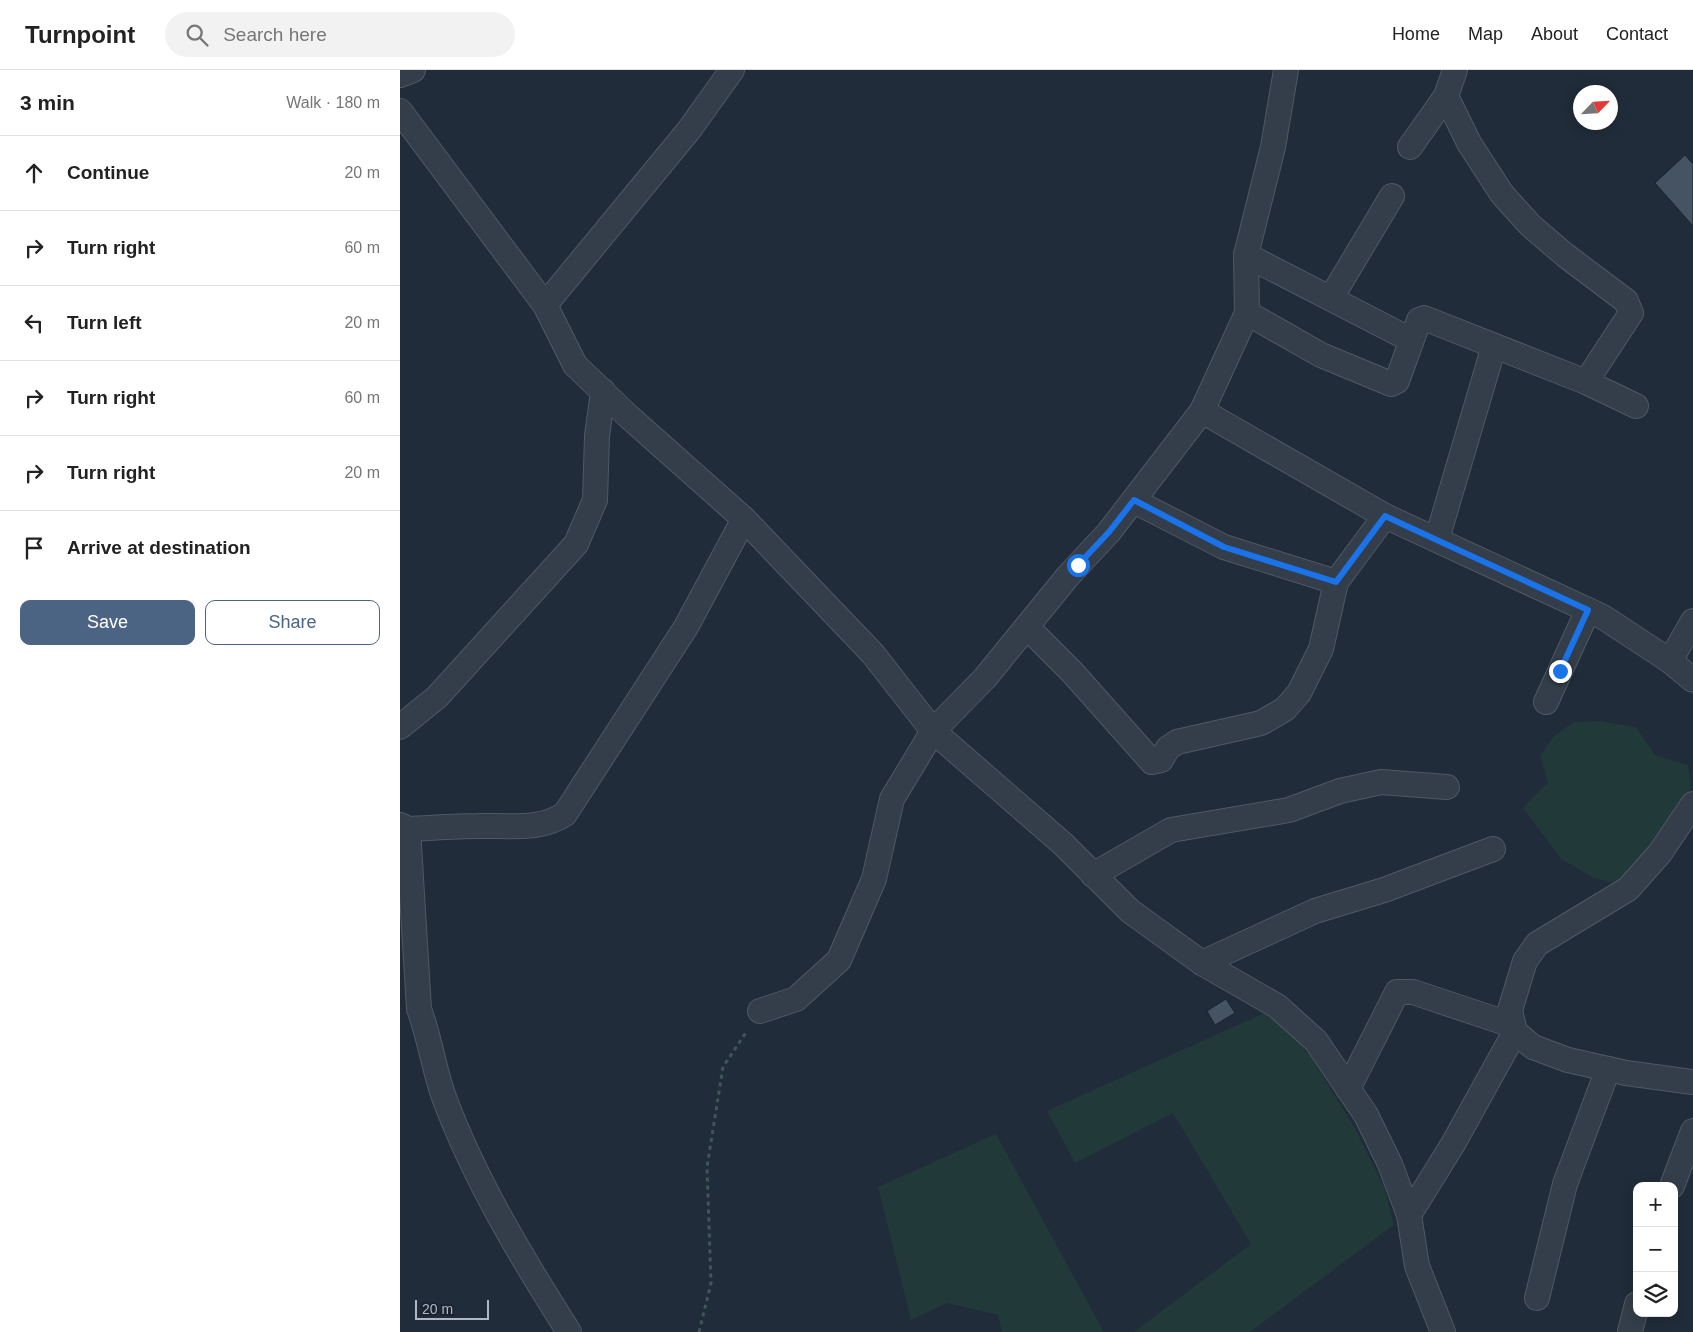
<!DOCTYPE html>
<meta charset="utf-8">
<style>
:root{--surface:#fff;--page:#f2f2f2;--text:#222;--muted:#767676;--line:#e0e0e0;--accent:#4c6483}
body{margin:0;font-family:Arial,sans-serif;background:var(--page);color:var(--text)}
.controls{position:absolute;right:15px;bottom:15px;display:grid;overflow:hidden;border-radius:10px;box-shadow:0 2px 12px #0003}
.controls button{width:45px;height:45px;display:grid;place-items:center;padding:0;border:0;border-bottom:1px solid var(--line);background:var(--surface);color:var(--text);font:25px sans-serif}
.compass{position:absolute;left:1173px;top:15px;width:45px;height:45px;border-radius:50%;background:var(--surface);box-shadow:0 2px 12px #0003;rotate:65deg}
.scale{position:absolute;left:15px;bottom:12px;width:74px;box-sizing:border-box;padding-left:5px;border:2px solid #afb9c6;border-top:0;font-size:14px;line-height:18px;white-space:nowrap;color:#afb9c6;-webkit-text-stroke:4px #1a232e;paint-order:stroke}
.stop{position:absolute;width:15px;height:15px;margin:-11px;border:4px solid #1a73e8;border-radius:50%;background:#fff}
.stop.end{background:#1a73e8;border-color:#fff;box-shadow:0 1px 5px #0008}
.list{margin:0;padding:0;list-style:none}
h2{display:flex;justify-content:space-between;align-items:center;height:65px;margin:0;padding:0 20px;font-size:21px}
h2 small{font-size:16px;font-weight:400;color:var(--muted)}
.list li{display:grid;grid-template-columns:32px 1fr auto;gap:15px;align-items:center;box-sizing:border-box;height:75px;padding:0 20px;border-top:1px solid var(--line)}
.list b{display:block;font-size:19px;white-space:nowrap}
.list em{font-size:16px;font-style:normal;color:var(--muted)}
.actions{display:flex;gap:10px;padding:15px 20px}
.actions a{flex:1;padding:11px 0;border:1px solid var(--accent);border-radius:10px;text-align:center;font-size:18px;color:var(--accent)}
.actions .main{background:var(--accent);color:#fff}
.icon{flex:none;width:28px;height:28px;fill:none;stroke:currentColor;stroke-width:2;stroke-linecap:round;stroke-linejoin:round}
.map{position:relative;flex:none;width:1293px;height:1262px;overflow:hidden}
header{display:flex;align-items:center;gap:30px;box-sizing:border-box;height:70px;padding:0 25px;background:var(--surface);border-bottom:1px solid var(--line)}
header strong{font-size:24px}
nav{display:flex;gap:28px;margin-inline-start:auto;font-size:18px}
.search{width:350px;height:45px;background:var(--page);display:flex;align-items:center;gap:12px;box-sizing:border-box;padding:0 18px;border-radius:28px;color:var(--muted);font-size:19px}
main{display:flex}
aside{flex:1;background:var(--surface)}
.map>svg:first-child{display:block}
.green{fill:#22393a}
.building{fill:#465363;stroke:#1b2530}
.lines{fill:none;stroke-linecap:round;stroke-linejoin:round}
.minor-casing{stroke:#4f5964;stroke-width:26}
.path{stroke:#405658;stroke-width:3;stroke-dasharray:4 4;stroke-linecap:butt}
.minor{stroke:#343e4a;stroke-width:24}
.route{stroke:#1a73e8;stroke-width:6}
</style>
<header>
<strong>Turnpoint</strong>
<div class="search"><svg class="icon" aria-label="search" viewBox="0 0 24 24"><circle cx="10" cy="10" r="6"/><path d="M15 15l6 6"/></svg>Search here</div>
<nav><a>Home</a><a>Map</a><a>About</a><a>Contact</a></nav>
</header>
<main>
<aside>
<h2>3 min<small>Walk · 180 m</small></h2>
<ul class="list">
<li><svg class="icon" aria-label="ahead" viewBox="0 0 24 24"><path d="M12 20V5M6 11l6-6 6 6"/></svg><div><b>Continue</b></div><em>20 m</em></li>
<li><svg class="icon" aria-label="right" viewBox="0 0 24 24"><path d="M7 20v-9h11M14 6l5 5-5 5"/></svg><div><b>Turn right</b></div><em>60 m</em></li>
<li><svg class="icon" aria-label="left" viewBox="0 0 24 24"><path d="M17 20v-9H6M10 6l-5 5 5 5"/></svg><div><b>Turn left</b></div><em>20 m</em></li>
<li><svg class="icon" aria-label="right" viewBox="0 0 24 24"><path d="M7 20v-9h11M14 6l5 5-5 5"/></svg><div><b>Turn right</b></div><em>60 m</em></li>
<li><svg class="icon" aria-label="right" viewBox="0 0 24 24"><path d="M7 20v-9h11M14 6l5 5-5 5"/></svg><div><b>Turn right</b></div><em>20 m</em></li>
<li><svg class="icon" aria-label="arrive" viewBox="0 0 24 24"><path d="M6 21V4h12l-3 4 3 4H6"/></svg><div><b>Arrive at destination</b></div></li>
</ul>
<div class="actions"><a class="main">Save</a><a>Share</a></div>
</aside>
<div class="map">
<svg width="1293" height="1262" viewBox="0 0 1293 1262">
<rect width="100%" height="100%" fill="#202c39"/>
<g class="green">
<polygon points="1198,651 1236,657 1255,685 1288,695 1291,714 1287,740 1225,816 1194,808 1161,789 1123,738 1148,713 1140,686 1154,666 1174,652"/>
<polygon points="871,940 911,987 955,1058 984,1117 994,1155 850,1262 734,1262 851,1174 773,1043 675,1093 647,1041"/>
<polygon points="596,1064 704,1262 602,1262 598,1245 547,1233 511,1250 478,1117"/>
</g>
<g class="building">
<polygon points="1285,85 1293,94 1293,156 1255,113"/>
<polygon points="826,929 835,943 815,955 807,941"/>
</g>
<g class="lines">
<g class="minor-casing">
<g id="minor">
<polyline points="1055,0 1046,26 1069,73 1102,124 1130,155 1165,185 1226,231 1231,243 1186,312"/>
<polyline points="0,5 13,0"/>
<polyline points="0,41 145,235 175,295 228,346 344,449 473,584 533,661 663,774 730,841 802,893 877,936 916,971 966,1045 990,1094 1009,1145 1017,1196 1043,1262"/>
<polyline points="1010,77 1046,26"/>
<polyline points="846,185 1011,270"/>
<polyline points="931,228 992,126"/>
<polyline points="145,235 289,60 332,0"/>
<polyline points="847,243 921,285 991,314 997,311 1019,250 1024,248 1186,312 1236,336"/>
<polyline points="802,341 985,446 1203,547 1270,591 1293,610"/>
<polyline points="734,431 824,477 936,512"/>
<polyline points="1037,469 1094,276"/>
<polyline points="627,557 672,602 752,692 761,690 768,678 777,672 861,653 885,639 899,623 921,579 936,512 985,446"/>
<polyline points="1270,591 1293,551"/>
<polyline points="1146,632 1188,540"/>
<polyline points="0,657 37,627 176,474 195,430 197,366 203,321"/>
<polyline points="1293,734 1260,783 1228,819 1137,874 1125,891 1110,940 1115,962 1133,977 1168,990 1226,1003 1293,1012"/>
<path d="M 0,755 L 8,759 L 19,939 C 30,968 34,1001 45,1030 C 76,1112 122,1188 169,1262"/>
<path d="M 8,759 C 32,758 55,756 78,756 C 108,755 140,761 165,744 L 286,557 L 344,449"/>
<polyline points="693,805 771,760 889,740 940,721 981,712 1047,717"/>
<polyline points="802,893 915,841 984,820 1093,779"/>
<polyline points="360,941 396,929 439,890 474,809 492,729 533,661 585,608 668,506 709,462 802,341 847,243 846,185 873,77 886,0"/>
<polyline points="948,1019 997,922 1013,922 1112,955"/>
<polyline points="1272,1116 1293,1061"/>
<polyline points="1009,1145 1053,1074 1115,962"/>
<polyline points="1137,1228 1165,1114 1208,999"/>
<polyline points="1230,1262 1237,1234"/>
</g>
</g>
<polyline class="path" points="299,1262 311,1213 307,1097 323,997 347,961"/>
<use href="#minor" class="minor"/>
</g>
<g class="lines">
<polyline class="route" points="678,495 709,462 734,430 824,477 936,512 985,446 1188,540 1160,601"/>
</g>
</svg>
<div class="controls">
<button>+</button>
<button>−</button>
<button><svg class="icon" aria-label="layers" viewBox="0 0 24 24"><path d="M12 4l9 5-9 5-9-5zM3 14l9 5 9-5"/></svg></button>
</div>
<svg class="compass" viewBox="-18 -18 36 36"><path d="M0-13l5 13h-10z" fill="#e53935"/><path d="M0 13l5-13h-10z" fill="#767676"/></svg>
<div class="scale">20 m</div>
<div class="stop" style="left:678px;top:495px"></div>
<div class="stop end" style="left:1160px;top:601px"></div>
</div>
</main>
